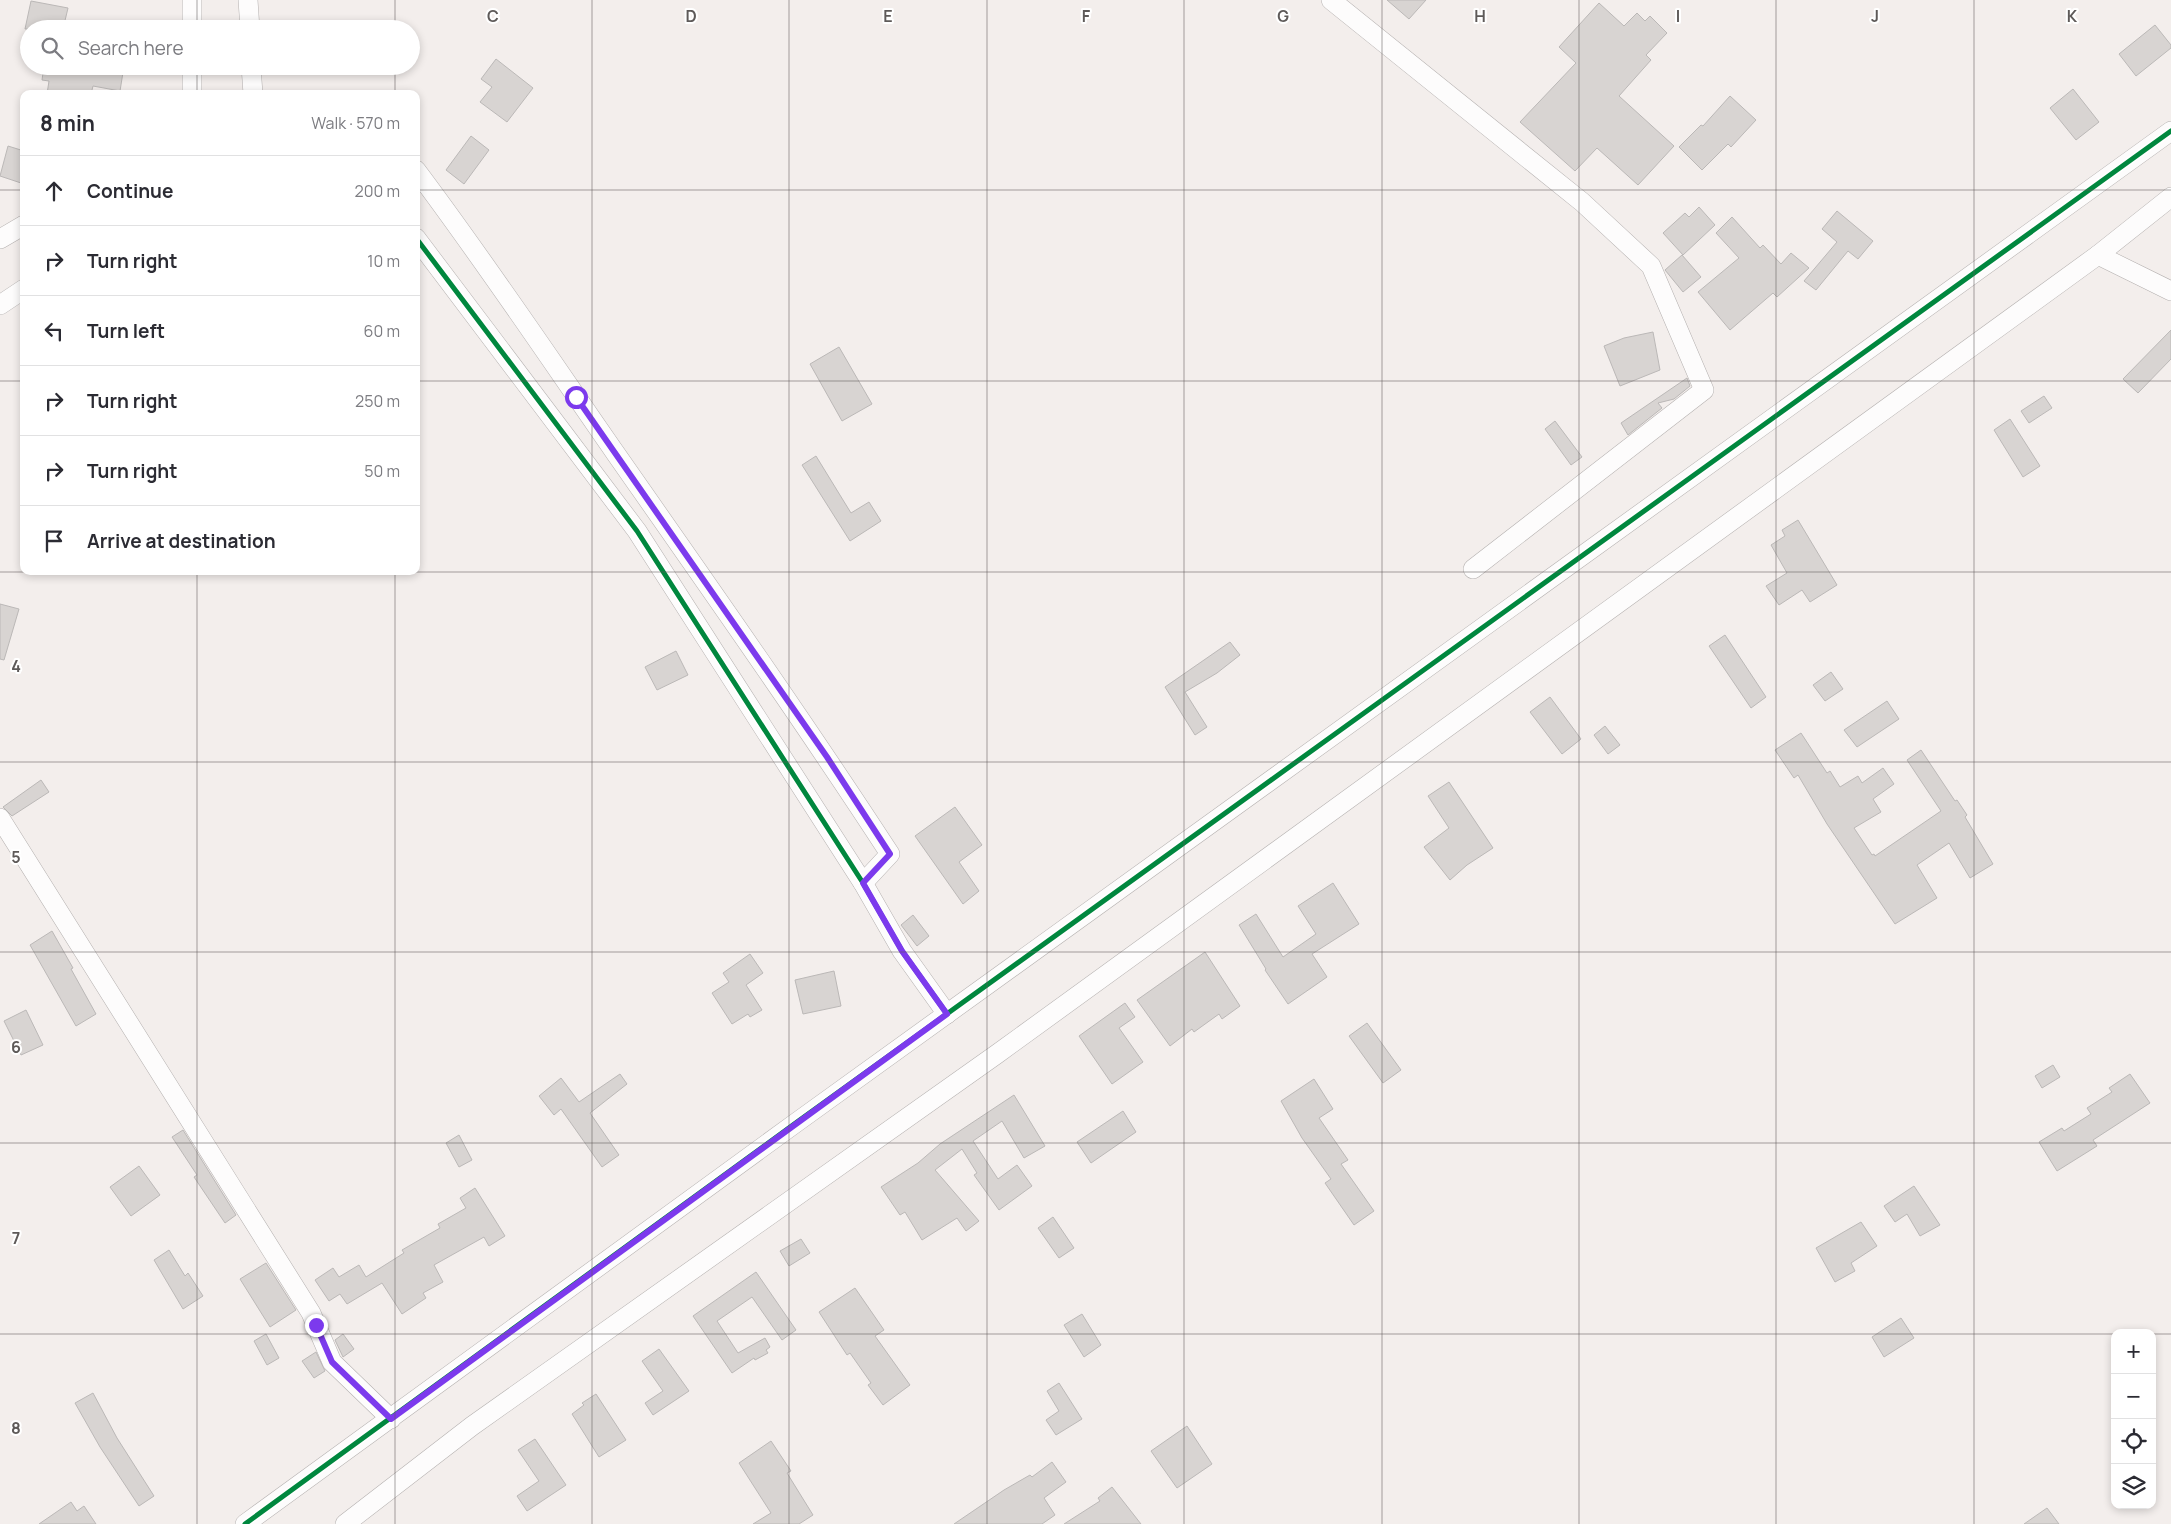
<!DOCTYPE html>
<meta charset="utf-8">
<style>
:root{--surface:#fff;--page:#f2f2f3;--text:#2b2b33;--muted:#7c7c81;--line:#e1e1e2}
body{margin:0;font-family:Manrope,sans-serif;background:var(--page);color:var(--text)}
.controls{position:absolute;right:15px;bottom:15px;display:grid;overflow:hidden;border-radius:10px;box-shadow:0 2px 8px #0003}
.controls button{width:45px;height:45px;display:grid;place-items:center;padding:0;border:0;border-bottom:1px solid var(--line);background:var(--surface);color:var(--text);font:25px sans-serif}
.stop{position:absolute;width:15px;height:15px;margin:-11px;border:4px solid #7c3aed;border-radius:50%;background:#fff}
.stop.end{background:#7c3aed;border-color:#fff;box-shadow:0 1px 5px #0008}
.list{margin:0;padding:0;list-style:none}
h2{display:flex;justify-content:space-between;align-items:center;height:65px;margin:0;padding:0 20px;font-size:21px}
h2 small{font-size:16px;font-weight:400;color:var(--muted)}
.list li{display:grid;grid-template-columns:32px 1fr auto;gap:15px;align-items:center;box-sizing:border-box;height:70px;padding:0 20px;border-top:1px solid var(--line)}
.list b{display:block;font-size:19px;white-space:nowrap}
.list em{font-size:16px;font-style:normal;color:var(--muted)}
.icon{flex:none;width:28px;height:28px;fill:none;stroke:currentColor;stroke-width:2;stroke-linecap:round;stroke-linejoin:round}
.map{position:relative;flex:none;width:2171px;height:1524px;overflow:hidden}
.search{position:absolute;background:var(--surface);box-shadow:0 2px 8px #0003;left:20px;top:20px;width:400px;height:55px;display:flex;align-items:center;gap:12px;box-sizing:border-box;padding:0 18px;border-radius:28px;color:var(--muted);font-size:19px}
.panel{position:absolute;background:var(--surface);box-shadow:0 2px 8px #0003;left:20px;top:90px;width:400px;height:485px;border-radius:10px}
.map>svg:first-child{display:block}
.building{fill:#d8d4d2;stroke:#bbb8b7}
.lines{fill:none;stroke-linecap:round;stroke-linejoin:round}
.minor-casing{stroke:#b4b0af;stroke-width:20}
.minor{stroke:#fdfcfc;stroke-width:19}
.cycleway-casing{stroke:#fff;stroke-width:8}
.cycleway{stroke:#00873e;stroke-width:5}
.route{stroke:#7c3aed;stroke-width:6}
.grid{fill:none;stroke:#5e5a59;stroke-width:1;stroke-opacity:0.55}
.grid-label{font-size:16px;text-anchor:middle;font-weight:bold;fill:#5e5a59;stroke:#fff;stroke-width:4;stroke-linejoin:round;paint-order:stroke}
</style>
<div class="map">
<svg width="2171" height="1524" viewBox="0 0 2171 1524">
<rect width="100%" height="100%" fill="#f3eeec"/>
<g class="building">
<polygon points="1387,0 1426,0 1409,19"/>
<polygon points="31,1 68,8 63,29 25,29"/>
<polygon points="1599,3 1624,26 1637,13 1645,21 1650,16 1667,33 1646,55 1651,60 1619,96 1674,146 1638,185 1597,148 1575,171 1520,122 1576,63 1559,47"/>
<polygon points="2155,25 2171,45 2171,48 2136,76 2119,54"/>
<polygon points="496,59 533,88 507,122 480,102 492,87 481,79"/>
<polygon points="44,66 124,66 120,91 93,86 91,94 47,94 49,81 42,80"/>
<polygon points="2073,89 2099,122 2076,140 2050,108"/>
<polygon points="1730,96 1756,120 1731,147 1728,144 1702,170 1679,147 1701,125 1703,126"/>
<polygon points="471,136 489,150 464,184 446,170"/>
<polygon points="8,146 24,151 24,184 0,176"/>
<polygon points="1699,207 1715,225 1683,255 1663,233 1685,213 1689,217"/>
<polygon points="1837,211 1873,241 1858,259 1848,251 1816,290 1804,281 1837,242 1822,229"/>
<polygon points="1732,217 1760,248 1763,245 1781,264 1791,253 1809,268 1777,297 1773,293 1730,330 1698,292 1739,258 1716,233"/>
<polygon points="1682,255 1701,277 1683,292 1665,270"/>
<polygon points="2171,330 2171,359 2138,393 2123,379"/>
<polygon points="1653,332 1660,370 1620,386 1604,346 1624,338"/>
<polygon points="839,347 872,404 842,421 810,364"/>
<polygon points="1687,378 1690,386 1674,399 1658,403 1662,408 1628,435 1621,423"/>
<polygon points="2044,396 2052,408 2029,423 2021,411"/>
<polygon points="2010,419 2040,466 2023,477 1994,430"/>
<polygon points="1555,421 1582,457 1571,465 1545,429"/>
<polygon points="816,456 851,513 869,502 881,521 850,541 802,465"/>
<polygon points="1798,520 1837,585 1810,602 1802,590 1779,605 1766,586 1787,573 1771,545 1785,536 1782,530"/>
<polygon points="0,604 19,609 4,660 0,659"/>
<polygon points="1725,635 1766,697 1751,708 1709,646"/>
<polygon points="1230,642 1240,655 1217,673 1185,692 1207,727 1195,735 1165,687"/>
<polygon points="676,651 688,675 657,690 645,667"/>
<polygon points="1831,672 1843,689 1825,701 1813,685"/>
<polygon points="1550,697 1581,739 1562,754 1530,712"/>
<polygon points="1887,701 1899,719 1857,747 1844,730"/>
<polygon points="1605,726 1620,745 1608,754 1594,735"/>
<polygon points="1801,733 1827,773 1830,771 1840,787 1858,776 1862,783 1883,768 1894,784 1873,799 1881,812 1854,828 1872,855 1874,854 1875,856 1941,811 1907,760 1921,750 1955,801 1957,800 1967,815 1965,817 1993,864 1970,878 1949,843 1917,865 1937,898 1895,924 1827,824 1798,775 1794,778 1775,750"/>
<polygon points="41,780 49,792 12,816 3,807"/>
<polygon points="1449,782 1493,848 1467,865 1450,880 1424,847 1449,828 1428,796"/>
<polygon points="955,807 982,845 959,862 979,891 963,904 915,836"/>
<polygon points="1333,883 1359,924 1312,954 1327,977 1288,1004 1265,970 1266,969 1239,925 1256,914 1283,957 1316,934 1298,906"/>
<polygon points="913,915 929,936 917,946 901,925"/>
<polygon points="52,931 73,968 71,969 96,1014 76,1026 30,945"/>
<polygon points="1205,952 1240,1006 1222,1019 1219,1014 1194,1032 1192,1029 1170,1046 1137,1000"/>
<polygon points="750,954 763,973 746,985 762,1010 750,1017 748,1014 732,1024 712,993 729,982 723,973"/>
<polygon points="834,971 841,1006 803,1014 795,980"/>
<polygon points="1125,1003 1135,1017 1119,1028 1143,1062 1112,1084 1079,1036"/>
<polygon points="26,1010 43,1045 21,1055 4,1021"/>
<polygon points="1367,1023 1401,1070 1383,1083 1349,1036"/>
<polygon points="2053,1065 2060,1077 2042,1088 2035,1076"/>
<polygon points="620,1074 627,1084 590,1113 619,1155 602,1167 561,1109 554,1115 539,1096 561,1078 579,1102"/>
<polygon points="2130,1074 2150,1103 2093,1140 2097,1146 2057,1171 2039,1142 2062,1128 2064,1131 2091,1114 2087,1108 2112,1092 2109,1088"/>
<polygon points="1314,1079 1333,1109 1319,1118 1348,1160 1341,1164 1374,1211 1354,1225 1325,1183 1331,1179 1302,1138 1281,1101"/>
<polygon points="1014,1095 1045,1146 1024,1158 1002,1121 973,1141 998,1179 1017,1165 1032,1186 999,1210 974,1175 977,1173 962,1149 935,1170 979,1221 966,1231 957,1218 922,1240 905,1212 900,1215 881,1187 918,1163 940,1144"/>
<polygon points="1123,1111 1136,1132 1091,1163 1077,1142"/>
<polygon points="183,1130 236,1215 225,1223 194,1177 197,1175 172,1137"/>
<polygon points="459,1135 472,1160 459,1167 446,1143"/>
<polygon points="139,1166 160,1195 131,1216 110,1187"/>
<polygon points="1914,1186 1940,1225 1920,1236 1907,1214 1895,1222 1884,1206"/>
<polygon points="475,1188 505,1236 489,1246 484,1237 434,1265 443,1282 423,1293 426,1298 402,1314 382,1283 347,1304 340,1294 329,1301 315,1280 333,1268 339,1277 359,1265 366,1277 404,1253 402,1250 440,1228 438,1224 466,1208 460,1198"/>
<polygon points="1053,1217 1074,1248 1059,1258 1038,1228"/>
<polygon points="1861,1222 1877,1246 1851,1263 1855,1271 1835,1282 1816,1248"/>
<polygon points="801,1239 810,1253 789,1266 780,1251"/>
<polygon points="169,1250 185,1276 188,1273 203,1296 183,1309 154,1260"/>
<polygon points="266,1263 296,1310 270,1327 240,1279"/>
<polygon points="756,1272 796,1330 782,1340 752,1297 717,1321 738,1353 765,1338 770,1347 766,1350 768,1353 755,1360 754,1358 732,1373 693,1316"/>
<polygon points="855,1288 884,1330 875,1336 910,1385 883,1405 868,1385 871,1383 850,1353 847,1355 819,1312"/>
<polygon points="1082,1314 1101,1345 1084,1357 1064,1325"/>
<polygon points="1901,1318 1914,1338 1884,1357 1872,1337"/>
<polygon points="266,1334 279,1358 267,1365 254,1341"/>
<polygon points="343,1334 354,1349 343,1357 335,1340"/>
<polygon points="659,1349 689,1391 653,1415 645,1403 663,1391 642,1361"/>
<polygon points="316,1352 325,1371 314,1378 302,1361"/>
<polygon points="1059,1383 1082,1419 1056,1435 1046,1420 1059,1411 1047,1391"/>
<polygon points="93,1393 117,1438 154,1496 139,1506 100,1447 75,1403"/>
<polygon points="596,1394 626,1440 599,1457 572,1414 584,1405 582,1403"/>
<polygon points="1187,1426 1212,1464 1177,1488 1151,1451"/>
<polygon points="535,1439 566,1485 527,1511 517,1496 539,1481 518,1450"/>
<polygon points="771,1441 791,1471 787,1473 813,1515 799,1524 753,1524 771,1513 739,1463"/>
<polygon points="1052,1462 1066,1482 1044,1498 1055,1515 1042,1524 954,1524 1004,1490 1030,1475 1032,1477"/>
<polygon points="1112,1487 1141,1524 1064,1524 1100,1501 1098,1498"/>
<polygon points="71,1502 77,1511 84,1506 96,1524 39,1524"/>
<polygon points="2047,1508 2059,1524 2024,1524"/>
</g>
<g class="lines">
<g class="minor-casing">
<g id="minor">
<polyline points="192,0 192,29"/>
<polyline points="248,0 250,29"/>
<polyline points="1331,0 1582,202 1651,266 1704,390 1473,569"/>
<polyline points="251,66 253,94"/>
<polyline points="192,94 192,66"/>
<path d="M 416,170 C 486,263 550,359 616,454 C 709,587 802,719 890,854 L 863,883"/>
<polyline points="416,238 637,531 863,883 902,951 947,1014"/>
<polyline points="0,239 24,225"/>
<polyline points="2098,255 2171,291"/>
<polyline points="0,305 24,289"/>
<polyline points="0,818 311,1313 332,1362 391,1419"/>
<polyline points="245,1524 797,1122 2171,131"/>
<polyline points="345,1524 472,1426 997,1054 2098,255 2171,197"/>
</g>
</g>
<use href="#minor" class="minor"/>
<g class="cycleway-casing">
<g id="cycleway">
<polyline points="416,238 637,531 863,883 902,951 947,1014"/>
<polyline points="245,1524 797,1122 2171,131"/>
</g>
</g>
<use href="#cycleway" class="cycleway"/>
</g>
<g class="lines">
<polyline class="route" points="316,1325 332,1362 391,1419 947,1014 902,951 863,883 890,854 827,757 576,397"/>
</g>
<path class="grid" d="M 197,0 L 197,29M 395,0 L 395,29M 592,0 L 592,1524M 789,0 L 789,1524M 987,0 L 987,1524M 1184,0 L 1184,1524M 1382,0 L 1382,1524M 1579,0 L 1579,1524M 1776,0 L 1776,1524M 1974,0 L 1974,1524M 197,66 L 197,94M 395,66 L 395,94M 0,190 L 24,190M 416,190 L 2171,190M 0,381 L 24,381M 416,381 L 2171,381M 197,571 L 197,1524M 395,571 L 395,1524M 0,572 L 2171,572M 0,762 L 2171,762M 0,952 L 2171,952M 0,1143 L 2171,1143M 0,1334 L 2115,1334M 2152,1334 L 2171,1334"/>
<g class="grid-label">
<text x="493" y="22">C</text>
<text x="691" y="22">D</text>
<text x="888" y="22">E</text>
<text x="1086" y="22">F</text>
<text x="1283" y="22">G</text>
<text x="1480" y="22">H</text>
<text x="1678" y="22">I</text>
<text x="1875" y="22">J</text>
<text x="2072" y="22">K</text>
<text x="16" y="672">4</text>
<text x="16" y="863">5</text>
<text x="16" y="1053">6</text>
<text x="16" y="1244">7</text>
<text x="16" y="1434">8</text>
</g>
</svg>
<div class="controls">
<button>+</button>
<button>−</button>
<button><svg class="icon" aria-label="locate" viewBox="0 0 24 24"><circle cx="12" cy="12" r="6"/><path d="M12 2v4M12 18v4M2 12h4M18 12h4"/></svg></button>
<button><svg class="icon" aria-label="layers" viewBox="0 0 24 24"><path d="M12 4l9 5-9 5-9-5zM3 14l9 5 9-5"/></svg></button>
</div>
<div class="stop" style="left:576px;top:397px"></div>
<div class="stop end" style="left:316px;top:1325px"></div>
<div class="search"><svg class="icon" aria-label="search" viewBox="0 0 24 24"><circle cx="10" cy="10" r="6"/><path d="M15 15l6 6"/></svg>Search here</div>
<section class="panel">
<h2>8 min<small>Walk · 570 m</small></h2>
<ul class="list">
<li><svg class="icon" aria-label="ahead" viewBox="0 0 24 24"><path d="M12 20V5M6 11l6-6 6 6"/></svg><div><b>Continue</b></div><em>200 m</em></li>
<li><svg class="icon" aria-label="right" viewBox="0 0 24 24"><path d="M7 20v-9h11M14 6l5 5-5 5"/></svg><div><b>Turn right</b></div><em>10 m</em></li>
<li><svg class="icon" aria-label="left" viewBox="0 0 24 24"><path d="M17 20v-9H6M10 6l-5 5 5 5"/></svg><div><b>Turn left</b></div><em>60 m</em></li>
<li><svg class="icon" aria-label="right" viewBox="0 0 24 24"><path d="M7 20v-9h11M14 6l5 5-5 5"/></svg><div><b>Turn right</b></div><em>250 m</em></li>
<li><svg class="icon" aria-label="right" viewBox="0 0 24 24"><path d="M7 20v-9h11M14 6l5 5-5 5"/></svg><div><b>Turn right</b></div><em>50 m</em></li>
<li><svg class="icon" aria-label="arrive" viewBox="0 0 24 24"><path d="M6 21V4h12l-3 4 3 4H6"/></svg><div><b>Arrive at destination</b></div></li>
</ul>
</section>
</div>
